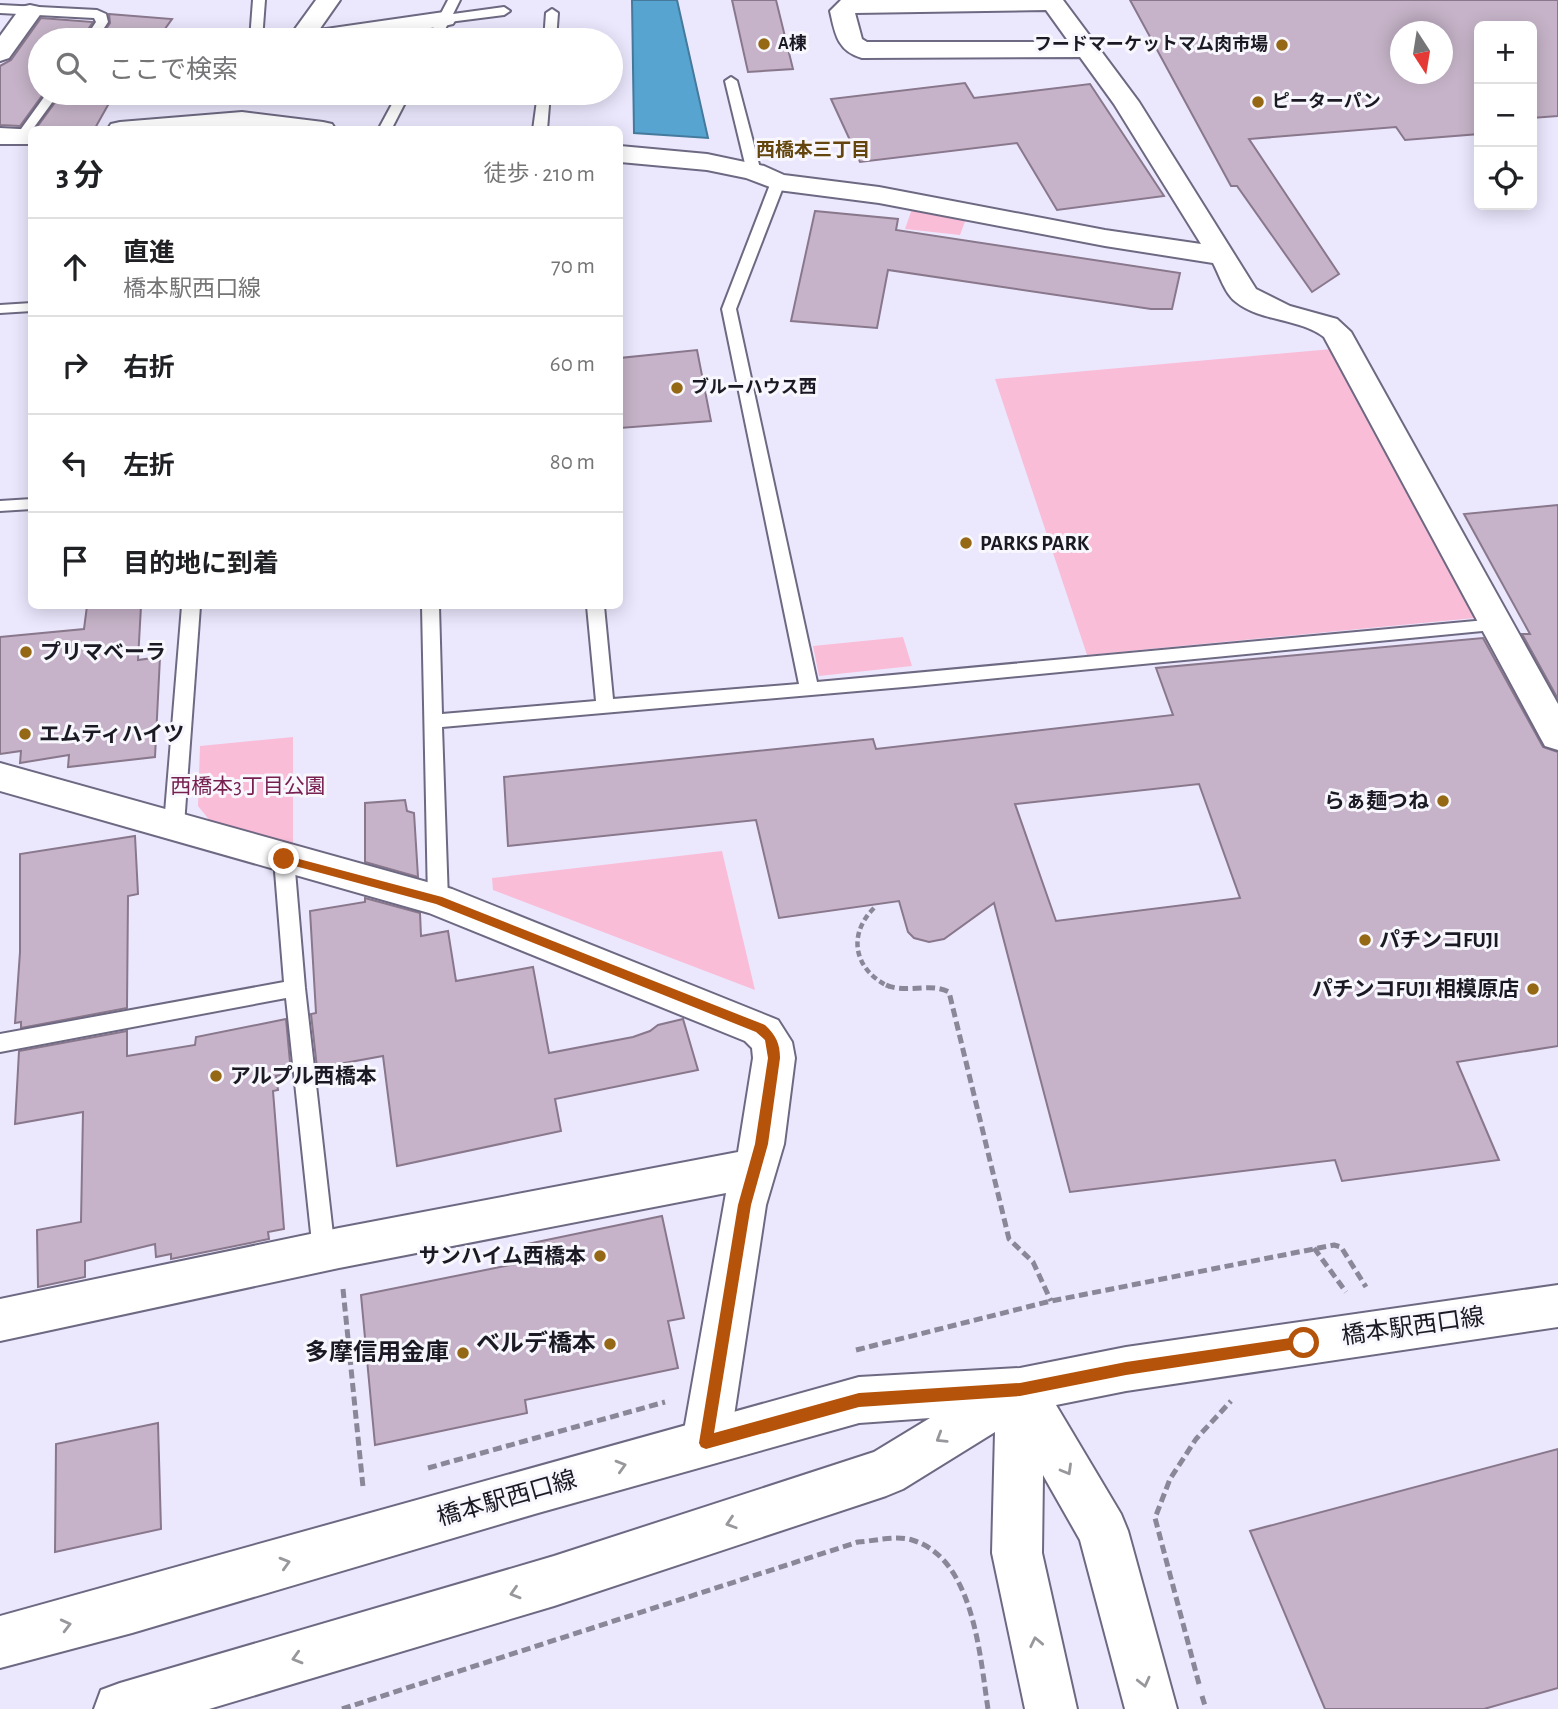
<!DOCTYPE html>
<html lang="ja">
<meta charset="utf-8">
<style>
:root{--surface:#fff;--page:#f2f2f2;--text:#202124;--muted:#757577;--line:#e0e0e0}
body{margin:0;font-family:"Alegreya Sans","Noto Sans JP",sans-serif;background:var(--page);color:var(--text)}
.controls{position:absolute;right:21px;top:21px;display:grid;overflow:hidden;border-radius:10px;box-shadow:0 4px 18px #0003}
.controls button{width:63px;height:63px;display:grid;place-items:center;padding:0;border:0;border-bottom:2px solid var(--line);background:var(--surface);color:var(--text);font:35px sans-serif}
.compass{position:absolute;left:1390px;top:21px;width:63px;height:63px;border-radius:50%;background:var(--surface);box-shadow:0 4px 18px #0003;rotate:168deg}
.stop{position:absolute;width:21px;height:21px;margin:-16px;border:5px solid #b45309;border-radius:50%;background:#fff}
.stop.end{background:#b45309;border-color:#fff;box-shadow:0 2px 7px #0008}
.list{margin:0;padding:0;list-style:none}
h2{display:flex;justify-content:space-between;align-items:center;height:91px;margin:0;padding:0 28px;font-size:30px}
h2 small{font-size:23px;font-weight:400;color:var(--muted)}
.list li{display:grid;grid-template-columns:46px 1fr auto;gap:21px;align-items:center;box-sizing:border-box;height:98px;padding:0 28px;border-top:2px solid var(--line)}
.list b{display:block;font-size:26px;white-space:nowrap}
.list p{margin:0;font-size:23px;white-space:nowrap;color:var(--muted)}
.list em{font-size:23px;font-style:normal;color:var(--muted)}
.icon{flex:none;width:38px;height:38px;fill:none;stroke:currentColor;stroke-width:2;stroke-linecap:round;stroke-linejoin:round}
.map{position:relative;flex:none;width:1558px;height:1709px;overflow:hidden}
.search{position:absolute;background:var(--surface);box-shadow:0 4px 18px #0003;left:28px;top:28px;width:595px;height:77px;display:flex;align-items:center;gap:18px;box-sizing:border-box;padding:0 24px;border-radius:38px;color:var(--muted);font-size:26px}
.panel{position:absolute;background:var(--surface);box-shadow:0 4px 18px #0003;left:28px;top:126px;width:595px;height:483px;border-radius:10px}
.map>svg:first-child{display:block}
.green{fill:#fabdd8}
.water{fill:#57a4d0;stroke:#457a9c;stroke-width:2}
.building{fill:#c6b3c9;stroke:#89778c;stroke-width:2;fill-rule:evenodd}
.lines{fill:none;stroke-linecap:round;stroke-linejoin:round}
.lane-casing{stroke:#6e6982;stroke-width:4}
.street-casing{stroke:#6e6982;stroke-width:4}
.secondary-casing{stroke:#6e6982;stroke-width:4}
.path-far1{stroke:#8a8898;stroke-width:4.5;stroke-dasharray:6 3.5;stroke-linecap:butt}
.path{stroke:#8a8898;stroke-width:5;stroke-dasharray:9 4.5;stroke-linecap:butt}
.lane{fill:#fff;fill-rule:evenodd}
.street{fill:#fff;fill-rule:evenodd}
.secondary{fill:#fff;fill-rule:evenodd}
.oneway{stroke:#98989c}
.route{fill:#b45309}
.poi-dot{fill:#956816;stroke:#f8f7fd;stroke-width:2.5}
.labels{text-anchor:middle;dominant-baseline:central;stroke-width:6;stroke-linejoin:round;paint-order:stroke}
.far-poi-label{font-size:18px;font-weight:bold;fill:#1b1923;stroke:#f8f7fd;text-anchor:start}
.far-neighbourhood-label{font-size:19px;font-weight:bold;fill:#64450d;stroke:#f8f7fd}
.poi-label{font-size:21px;font-weight:bold;fill:#1b1923;stroke:#f8f7fd;text-anchor:start}
.park-label{font-size:21px;fill:#772050;stroke:#f8f7fd}
.near-street-label{font-size:24px;fill:#1b1923;stroke:#f8f7fd}
.near-poi-label{font-size:24px;font-weight:bold;fill:#1b1923;stroke:#f8f7fd;text-anchor:end}
</style>
<div class="map">
<svg width="1558" height="1709" viewBox="0 0 1558 1709">
<rect width="100%" height="100%" fill="#ebe8fe"/>
<g class="green">
<polygon points="913,206 967,216 960,235 905,229"/>
<polygon points="1332,349 1475,618 1087,655 995,379"/>
<polygon points="903,637 912,666 819,676 813,646"/>
<polygon points="293,737 293,844 211,822 198,806 200,746"/>
<polygon points="722,851 755,990 493,890 492,878"/>
</g>
<polygon class="water" points="632,0 677,0 708,138 634,133"/>
<g class="building">
<polygon points="732,0 776,0 793,69 748,72"/>
<path d="M 1130,0 L 1558,0 L 1558,116 L 1532,118 L 1532,26 L 1479,26 L 1479,134 L 1405,140 L 1396,127 L 1249,139 L 1339,274 L 1312,292 L 1237,186 L 1231,186 ZM 1401,32 L 1443,32 L 1443,74 L 1401,74 Z"/>
<polygon points="109,14 172,19 157,40 99,40 110,23"/>
<polygon points="41,18 93,22 81,40 40,40 40,93 44,93 20,126 0,125 0,66 11,60"/>
<polygon points="965,83 974,98 1090,84 1164,196 1057,210 1017,143 860,162 831,99"/>
<polygon points="62,93 119,93 108,105 94,130 40,130 37,127"/>
<polygon points="815,211 898,219 896,230 1180,273 1172,309 1151,309 888,270 877,328 791,321"/>
<polygon points="697,350 711,421 620,428 620,358"/>
<polygon points="1558,505 1558,699 1522,634 1530,634 1464,514"/>
<polygon points="87,606 141,606 138,660 160,657 155,757 68,767 69,755 20,763 21,751 0,754 0,637 84,629"/>
<path d="M 1483,638 L 1543,747 L 1558,752 L 1558,1046 L 1457,1062 L 1499,1160 L 1342,1181 L 1335,1160 L 1070,1192 L 994,903 L 944,939 L 929,942 L 914,938 L 908,932 L 899,901 L 779,918 L 756,820 L 508,846 L 504,777 L 873,739 L 876,749 L 1173,715 L 1156,668 ZM 1199,784 L 1240,898 L 1056,921 L 1015,804 Z"/>
<polygon points="405,800 407,811 414,813 418,877 365,862 365,803"/>
<polygon points="135,836 138,894 128,896 127,1008 21,1028 21,1022 15,1023 20,952 20,854"/>
<polygon points="365,898 420,913 421,936 448,931 456,981 533,967 549,1053 633,1037 650,1031 658,1025 683,1019 698,1070 555,1099 561,1131 397,1166 383,1056 317,1068 311,1014 316,1013 310,911 365,902"/>
<polygon points="286,1019 291,1073 276,1076 278,1090 273,1091 284,1229 268,1232 269,1239 171,1259 171,1254 156,1257 155,1244 85,1261 85,1277 38,1287 37,1230 81,1222 83,1112 15,1124 19,1051 127,1031 127,1056 195,1045 196,1037"/>
<polygon points="662,1216 684,1318 668,1321 678,1368 525,1400 527,1413 375,1445 361,1295 530,1261 527,1244"/>
<polygon points="158,1423 161,1529 55,1552 56,1444"/>
<polygon points="1558,1449 1558,1688 1484,1709 1325,1709 1250,1531"/>
</g>
<g class="lines">
<g class="lane-casing">
<g id="lane">
<polygon points="253,0 265,0 262,40 250,40"/>
<polygon points="448,0 460,0 453,14 504,7 510,11 504,15 449,22 439,40 427,40"/>
<polygon points="0,5 97,10 106,14 108,22 96,40 84,40 96,22 94,18 0,13"/>
<polygon points="552,9 558,13 556,40 544,40 546,13"/>
<polygon points="731,77 737,81 761,172 759,175 749,175 747,172 725,81"/>
<polygon points="47,93 59,93 32,130 28,139 18,139 16,136"/>
<polygon points="398,93 410,93 391,130 378,130"/>
<polygon points="538,93 550,93 547,130 533,130"/>
<polygon points="778,178 785,182 736,309 817,682 1497,619 1503,621 1506,625 1503,629 915,686 442,727 448,900 445,905 438,908 431,905 428,900 422,606 439,606 442,714 596,701 587,606 604,606 613,699 799,684 722,309 771,182"/>
<polygon points="32,303 32,311 0,313 0,305"/>
<polygon points="32,499 32,509 0,511 0,501"/>
<polygon points="182,606 200,606 184,825 181,830 174,832 167,830 164,825"/>
<polygon points="284,852 291,854 294,859 305,988 335,1252 332,1259 324,1262 316,1259 313,1252 286,998 0,1052 0,1034 284,982 274,859 277,854"/>
</g>
</g>
<g class="street-casing">
<g id="street">
<polygon points="316,0 340,0 319,30 444,12 453,14 456,19 453,24 444,26 348,40 287,40"/>
<path d="M 841,0 L 1063,0 L 1139,102 L 1256,289 L 1290,306 L 1337,319 L 1351,332 L 1558,704 L 1558,750 L 1545,746 L 1540,737 L 1324,337 C 1299,318 1261,322 1236,302 C 1225,294 1219,274 1213,263 L 1105,246 L 879,203 L 778,190 L 746,178 L 707,170 L 620,162 L 620,146 L 707,154 L 764,166 L 784,175 L 879,187 L 1105,230 L 1201,244 L 1114,104 L 1080,57 L 862,58 C 837,51 835,33 830,11 ZM 1046,10 L 1069,42 L 867,42 L 862,39 L 855,13 Z"/>
<polygon points="30,5 39,7 42,12 9,58 0,61 0,36 21,7"/>
<polygon points="242,112 323,122 332,124 336,130 107,130 111,124 120,122"/>
<polygon points="0,128 38,130 32,130 32,144 0,144"/>
<polygon points="0,763 452,889 778,1020 792,1042 795,1058 784,1144 766,1205 730,1442 723,1458 706,1465 689,1458 682,1442 726,1193 339,1268 0,1341 0,1299 339,1228 738,1152 753,1058 752,1048 745,1041 429,913 0,791"/>
</g>
</g>
<g class="secondary-casing">
<polygon id="secondary" points="1558,1285 1558,1327 1126,1391 1056,1405 1121,1514 1128,1531 1177,1709 1125,1709 1080,1540 1043,1475 1042,1553 1077,1709 1025,1709 992,1553 995,1432 903,1489 886,1496 554,1606 209,1709 94,1709 101,1690 120,1683 554,1556 874,1452 930,1418 859,1423 538,1513 132,1633 0,1668 0,1616 859,1377 1020,1368 1126,1347"/>
</g>
<path class="path-far1" d="M 874,908 C 846,936 855,971 890,987"/>
<g class="path">
<path d="M 886,985 C 907,994 930,982 949,992 L 1009,1239 L 1033,1262 L 1051,1301"/>
<polyline points="1314,1248 1346,1292"/>
<polyline points="343,1289 363,1487"/>
<polyline points="856,1350 1051,1301 1334,1245 1341,1247 1366,1287"/>
<polyline points="428,1468 665,1402"/>
<polyline points="1199,1684 1155,1518 1170,1479 1196,1439 1231,1401"/>
<polyline points="1202,1696 1206,1709"/>
<path d="M 342,1709 L 858,1542 C 875,1541 896,1535 912,1540 C 974,1558 980,1657 988,1709"/>
</g>
<use href="#lane" class="lane"/>
<use href="#street" class="street"/>
<use href="#secondary" class="secondary"/>
</g>
<defs><path id="oneway-chevron" d="M-2-3.5L2.5 0L-2 3.5" fill="none" stroke-width="1.6" stroke-linecap="round" stroke-linejoin="round" transform="scale(1.75)"/></defs>
<g class="oneway">
<use href="#oneway-chevron" transform="translate(941 1438) rotate(148)"/>
<use href="#oneway-chevron" transform="translate(621 1466) rotate(-16)"/>
<use href="#oneway-chevron" transform="translate(1067 1470) rotate(60)"/>
<use href="#oneway-chevron" transform="translate(731 1523) rotate(162)"/>
<use href="#oneway-chevron" transform="translate(285 1563) rotate(-16)"/>
<use href="#oneway-chevron" transform="translate(515 1593) rotate(163)"/>
<use href="#oneway-chevron" transform="translate(66 1625) rotate(-14)"/>
<use href="#oneway-chevron" transform="translate(1036 1642) rotate(-102)"/>
<use href="#oneway-chevron" transform="translate(297 1658) rotate(164)"/>
<use href="#oneway-chevron" transform="translate(1144 1682) rotate(76)"/>
</g>
<path class="route" d="M 284,855 L 442,897 L 765,1025 C 776,1035 780,1044 780,1058 L 768,1144 L 751,1205 L 714,1433 L 859,1393 L 1020,1383 L 1126,1362 L 1304,1336 L 1311,1343 L 1309,1347 L 1126,1375 L 1020,1396 L 859,1407 L 706,1449 L 701,1447 L 699,1443 L 738,1205 L 755,1144 L 768,1058 L 765,1040 L 756,1032 L 436,904 L 280,862 L 279,859 Z"/>
<g class="poi-dot">
<circle cx="764" cy="44" r="7"/>
<circle cx="1282" cy="45" r="7"/>
<circle cx="1258" cy="102" r="7"/>
<circle cx="677" cy="388" r="7"/>
<circle cx="966" cy="543" r="7"/>
<circle cx="26" cy="652" r="7"/>
<circle cx="25" cy="734" r="7"/>
<circle cx="1443" cy="801" r="7"/>
<circle cx="1365" cy="940" r="7"/>
<circle cx="1533" cy="989" r="7"/>
<circle cx="216" cy="1076" r="7"/>
<circle cx="600" cy="1256" r="7"/>
<circle cx="610" cy="1344" r="7"/>
<circle cx="463" cy="1353" r="7"/>
</g>
<g class="labels">
<g class="far-poi-label">
<text x="778" y="44">A棟</text>
<text x="1268" y="45" text-anchor="end">フードマーケットマム肉市場</text>
<text x="1272" y="102">ピーターパン</text>
<text x="691" y="388">ブルーハウス西</text>
</g>
<g class="far-neighbourhood-label">
<text x="813" y="150">西橋本三丁目</text>
</g>
<g class="poi-label">
<text x="980" y="543">PARKS PARK</text>
<text x="40" y="652">プリマベーラ</text>
<text x="39" y="734">エムティハイツ</text>
<text x="1429" y="801" text-anchor="end">らぁ麺つね</text>
<text x="1379" y="940">パチンコFUJI</text>
<text x="1519" y="989" text-anchor="end">パチンコFUJI 相模原店</text>
<text x="230" y="1076">アルプル西橋本</text>
<text x="586" y="1256" text-anchor="end">サンハイム西橋本</text>
</g>
<g class="park-label">
<text x="248" y="786">西橋本3丁目公園</text>
</g>
<g class="near-street-label">
<text transform="translate(1413 1327) rotate(-8)">橋本駅西口線</text>
<text transform="translate(507 1499) rotate(-16)">橋本駅西口線</text>
</g>
<g class="near-poi-label">
<text x="596" y="1344">ベルデ橋本</text>
<text x="449" y="1353">多摩信用金庫</text>
</g>
</g>
</svg>
<div class="controls">
<button>+</button>
<button>−</button>
<button><svg class="icon" aria-label="locate" viewBox="0 0 24 24"><circle cx="12" cy="12" r="6"/><path d="M12 2v4M12 18v4M2 12h4M18 12h4"/></svg></button>
</div>
<svg class="compass" viewBox="-18 -18 36 36"><path d="M0-13l5 13h-10z" fill="#e53935"/><path d="M0 13l5-13h-10z" fill="#757577"/></svg>
<div class="stop" style="left:1304px;top:1343px"></div>
<div class="stop end" style="left:284px;top:859px"></div>
<div class="search"><svg class="icon" aria-label="search" viewBox="0 0 24 24"><circle cx="10" cy="10" r="6"/><path d="M15 15l6 6"/></svg>ここで検索</div>
<section class="panel">
<h2>3 分<small>徒歩 · 210 m</small></h2>
<ul class="list">
<li><svg class="icon" aria-label="ahead" viewBox="0 0 24 24"><path d="M12 20V5M6 11l6-6 6 6"/></svg><div><b>直進</b><p>橋本駅西口線</p></div><em>70 m</em></li>
<li><svg class="icon" aria-label="right" viewBox="0 0 24 24"><path d="M7 20v-9h11M14 6l5 5-5 5"/></svg><div><b>右折</b></div><em>60 m</em></li>
<li><svg class="icon" aria-label="left" viewBox="0 0 24 24"><path d="M17 20v-9H6M10 6l-5 5 5 5"/></svg><div><b>左折</b></div><em>80 m</em></li>
<li><svg class="icon" aria-label="arrive" viewBox="0 0 24 24"><path d="M6 21V4h12l-3 4 3 4H6"/></svg><div><b>目的地に到着</b></div></li>
</ul>
</section>
</div>
